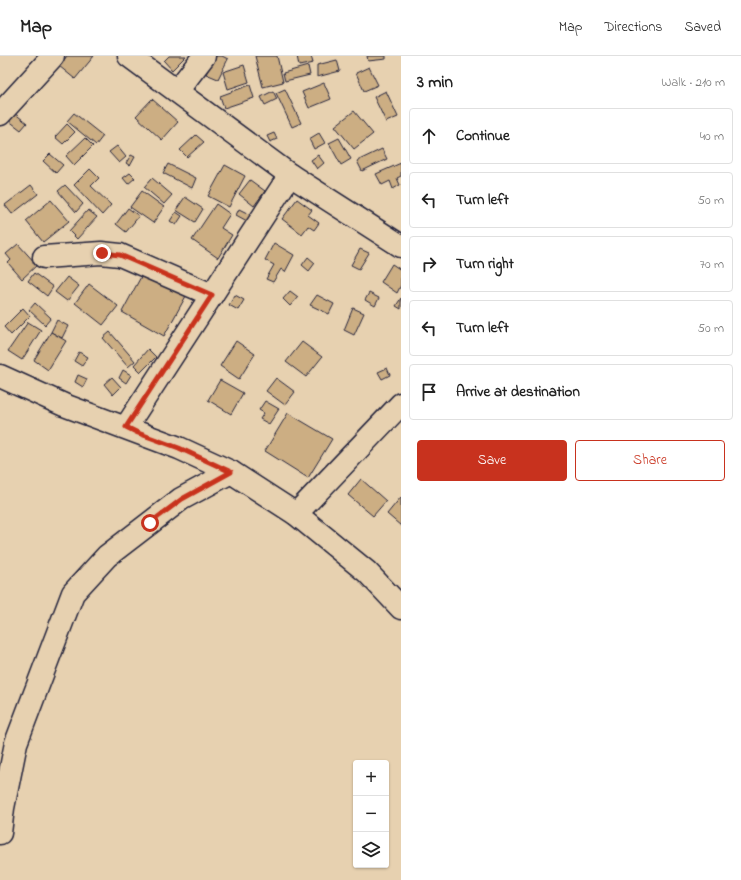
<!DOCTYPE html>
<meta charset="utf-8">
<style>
:root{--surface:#fff;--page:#f6f6f6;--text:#222;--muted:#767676;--line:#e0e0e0;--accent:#c8321e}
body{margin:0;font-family:"Indie Flower",sans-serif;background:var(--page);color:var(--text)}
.controls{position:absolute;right:12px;bottom:12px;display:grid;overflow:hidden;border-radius:4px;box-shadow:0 1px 3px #0004}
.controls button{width:36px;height:36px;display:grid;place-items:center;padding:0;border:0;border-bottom:1px solid var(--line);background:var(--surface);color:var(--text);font:20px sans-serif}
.stop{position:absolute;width:12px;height:12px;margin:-9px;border:3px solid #c8321e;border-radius:50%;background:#fff}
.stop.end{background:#c8321e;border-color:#fff;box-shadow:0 1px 4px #0008}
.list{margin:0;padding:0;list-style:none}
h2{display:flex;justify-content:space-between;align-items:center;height:52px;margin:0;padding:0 16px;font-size:17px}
h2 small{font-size:13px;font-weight:400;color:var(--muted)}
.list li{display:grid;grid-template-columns:26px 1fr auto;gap:12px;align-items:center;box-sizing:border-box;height:56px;margin:0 8px 8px;padding:0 8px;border:1px solid var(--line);border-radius:4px}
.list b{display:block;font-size:15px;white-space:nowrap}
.list em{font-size:13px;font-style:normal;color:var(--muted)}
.actions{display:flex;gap:8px;padding:12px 16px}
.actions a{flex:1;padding:9px 0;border:1px solid var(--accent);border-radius:4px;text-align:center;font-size:14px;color:var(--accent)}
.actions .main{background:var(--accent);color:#fff}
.icon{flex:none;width:22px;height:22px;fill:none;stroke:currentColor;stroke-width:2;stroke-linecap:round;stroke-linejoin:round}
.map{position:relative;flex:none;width:401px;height:824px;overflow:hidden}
header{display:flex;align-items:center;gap:24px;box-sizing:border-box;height:56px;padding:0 20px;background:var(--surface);border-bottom:1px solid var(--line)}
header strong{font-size:19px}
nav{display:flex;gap:22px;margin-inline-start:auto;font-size:14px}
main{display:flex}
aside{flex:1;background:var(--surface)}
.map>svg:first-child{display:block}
.building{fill:#ccae83;stroke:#22223b}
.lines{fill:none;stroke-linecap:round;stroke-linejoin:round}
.minor-casing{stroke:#22223b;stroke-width:25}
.minor{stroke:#e7d1b0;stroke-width:22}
.route{stroke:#c8321e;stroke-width:5}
</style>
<header>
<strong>Map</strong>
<nav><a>Map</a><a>Directions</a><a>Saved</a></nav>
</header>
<main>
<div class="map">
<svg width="401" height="824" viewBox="0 0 401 824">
<rect width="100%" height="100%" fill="#e7d1b0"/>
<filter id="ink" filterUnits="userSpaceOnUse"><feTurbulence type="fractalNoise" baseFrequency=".025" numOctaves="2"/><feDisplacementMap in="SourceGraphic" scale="8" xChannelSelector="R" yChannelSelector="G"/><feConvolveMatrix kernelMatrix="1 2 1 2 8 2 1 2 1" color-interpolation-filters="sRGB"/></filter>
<g filter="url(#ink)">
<g class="building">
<polygon points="67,0 94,0 75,23 59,10"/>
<polygon points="169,0 186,0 172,14 164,5"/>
<polygon points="215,0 222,0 228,3 218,23 206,18"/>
<polygon points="255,0 277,0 283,26 263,31"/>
<polygon points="297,0 311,0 313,7 299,10"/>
<polygon points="367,0 386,0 386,3 368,5"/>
<polygon points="337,4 340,15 317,21 317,9"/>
<polygon points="244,9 249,26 228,33 223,16"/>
<polygon points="308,10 310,19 285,25 283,17"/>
<polygon points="369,11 378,29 364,35 356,17"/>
<polygon points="324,27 331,43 309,52 302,36"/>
<polygon points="250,29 254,42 224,52 220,40"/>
<polygon points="285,33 301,67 292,71 276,37"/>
<polygon points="273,35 277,43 265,49 261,41"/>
<polygon points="386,35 398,61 386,66 374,41"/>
<polygon points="152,43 178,66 162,84 136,60"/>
<polygon points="354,55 373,78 354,93 335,70"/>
<polygon points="14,57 27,67 21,74 8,64"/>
<polygon points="74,57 103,80 96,89 67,65"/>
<polygon points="67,68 75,76 63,88 55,81"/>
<polygon points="274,77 277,83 270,86 267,80"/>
<polygon points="319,77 325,87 314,93 309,83"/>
<polygon points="196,79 204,86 187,101 180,94"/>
<polygon points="85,82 93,90 74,109 66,100"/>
<polygon points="339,82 351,103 341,109 329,87"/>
<polygon points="117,90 126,101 119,107 109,96"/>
<polygon points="382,93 387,103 362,115 357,105"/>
<polygon points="50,98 63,109 56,117 43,105"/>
<polygon points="131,99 135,101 130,110 126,107"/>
<polygon points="318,99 324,107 317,113 311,104"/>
<polygon points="401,107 401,120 397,122 400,129 393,133 390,125 382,129 376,118"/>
<polygon points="168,108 196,122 192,132 163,117"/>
<polygon points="225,109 245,120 229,151 208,140"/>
<polygon points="90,113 99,122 91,130 111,149 102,159 74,129"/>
<polygon points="130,117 135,122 128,128 123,122"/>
<polygon points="152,122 172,139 164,148 144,131"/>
<polygon points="250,124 265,135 254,150 239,138"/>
<polygon points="31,129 38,138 12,158 5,149"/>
<polygon points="65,129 83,148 76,156 58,135"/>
<polygon points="142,135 164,151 153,167 130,151"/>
<polygon points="185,141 203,153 195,166 176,154"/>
<polygon points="297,143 312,154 308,159 319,167 314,174 308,170 302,178 282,163"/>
<polygon points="51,144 69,165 43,186 26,165"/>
<polygon points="216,148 230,158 221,172 232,179 218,202 192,184"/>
<polygon points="128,152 139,160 126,176 116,168"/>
<polygon points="239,153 251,159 247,165 236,159"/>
<polygon points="88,154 97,161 77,183 69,175"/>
<polygon points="176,156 182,160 176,169 170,165"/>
<polygon points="274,187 294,199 285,216 281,213 273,226 266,223 274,209 265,204"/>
<polygon points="18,188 37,209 22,223 8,207 11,204 6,198"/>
<polygon points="360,193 369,197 359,213 351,209"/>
<polygon points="308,201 315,207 309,215 302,209"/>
<polygon points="392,208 401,214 401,229 397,237 381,226"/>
<polygon points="34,217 53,231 47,240 28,225"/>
<polygon points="143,217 186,240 164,280 122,256"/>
<polygon points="67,221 79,230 67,245 55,236"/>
<polygon points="89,228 118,250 103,269 75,247"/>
<polygon points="290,235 298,241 290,250 283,243"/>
<polygon points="369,237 379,242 375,250 365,244"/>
<polygon points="235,239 244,244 238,254 229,249"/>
<polygon points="317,239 334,248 329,258 310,249"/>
<polygon points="401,242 401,253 396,250"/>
<polygon points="35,247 51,262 45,269 29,254"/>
<polygon points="23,252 30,260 11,279 4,271"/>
<polygon points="353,252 364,257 354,279 344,274"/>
<polygon points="57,264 68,270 62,282 51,276"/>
<polygon points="28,266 41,274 22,304 8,295"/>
<polygon points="51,276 66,285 48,314 34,304"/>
<polygon points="110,276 135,305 128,311 103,282"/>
<polygon points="236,285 255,298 239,323 220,310"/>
<polygon points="302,286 322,301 306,321 286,306"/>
<polygon points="148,293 156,301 141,316 134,309"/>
<polygon points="79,296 88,301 82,310 74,305"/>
<polygon points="387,312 390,319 382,323 378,316"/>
<polygon points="123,314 131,319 126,327 119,322"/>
<polygon points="78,319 87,323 83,331 75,326"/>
<polygon points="112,321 121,331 113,339 104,328"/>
<polygon points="276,322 295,336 285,349 266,335"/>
<polygon points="220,324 243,337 231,358 208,344"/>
<polygon points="265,345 279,353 269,368 260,363 264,357 259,354"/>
<polygon points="288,357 332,383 308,422 265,395"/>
<polygon points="361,423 386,445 373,460 348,439"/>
<polygon points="401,441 401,470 387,458"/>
</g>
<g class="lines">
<g class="minor-casing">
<g id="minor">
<polyline points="129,0 290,119 401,190"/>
<polyline points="177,35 204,0"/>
<polyline points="0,58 53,0"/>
<polyline points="44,201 101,197 120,199 212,239"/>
<polyline points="0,320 64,349 179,392 231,416 296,458 367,516 401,552"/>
<polyline points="126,371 290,119"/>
<polyline points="296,458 401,348"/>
<polyline points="0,777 3,752 16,687 73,537 107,500 150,467 181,443 231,416"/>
</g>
</g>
<use href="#minor" class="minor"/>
</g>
</g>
<g class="lines" filter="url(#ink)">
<polyline class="route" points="102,197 120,199 212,239 126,371 138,377 179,392 231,416 182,443 150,467"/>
</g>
</svg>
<div class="controls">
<button>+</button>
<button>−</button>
<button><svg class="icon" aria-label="layers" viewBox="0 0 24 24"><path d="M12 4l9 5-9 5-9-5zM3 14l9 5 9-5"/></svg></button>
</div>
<div class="stop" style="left:150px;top:467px"></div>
<div class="stop end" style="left:102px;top:197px"></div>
</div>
<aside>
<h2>3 min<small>Walk · 210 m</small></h2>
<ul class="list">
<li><svg class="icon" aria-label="ahead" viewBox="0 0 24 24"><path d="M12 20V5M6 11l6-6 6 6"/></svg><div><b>Continue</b></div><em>40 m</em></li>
<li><svg class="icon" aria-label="left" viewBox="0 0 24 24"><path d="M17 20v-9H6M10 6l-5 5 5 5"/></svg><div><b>Turn left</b></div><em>50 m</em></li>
<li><svg class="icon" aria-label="right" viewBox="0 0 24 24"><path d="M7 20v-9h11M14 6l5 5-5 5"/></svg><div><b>Turn right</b></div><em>70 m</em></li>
<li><svg class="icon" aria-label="left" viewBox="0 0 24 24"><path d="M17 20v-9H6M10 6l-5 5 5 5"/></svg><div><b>Turn left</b></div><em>50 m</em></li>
<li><svg class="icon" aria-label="arrive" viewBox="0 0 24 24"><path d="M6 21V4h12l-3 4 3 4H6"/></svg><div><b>Arrive at destination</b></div></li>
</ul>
<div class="actions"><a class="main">Save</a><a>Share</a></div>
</aside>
</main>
